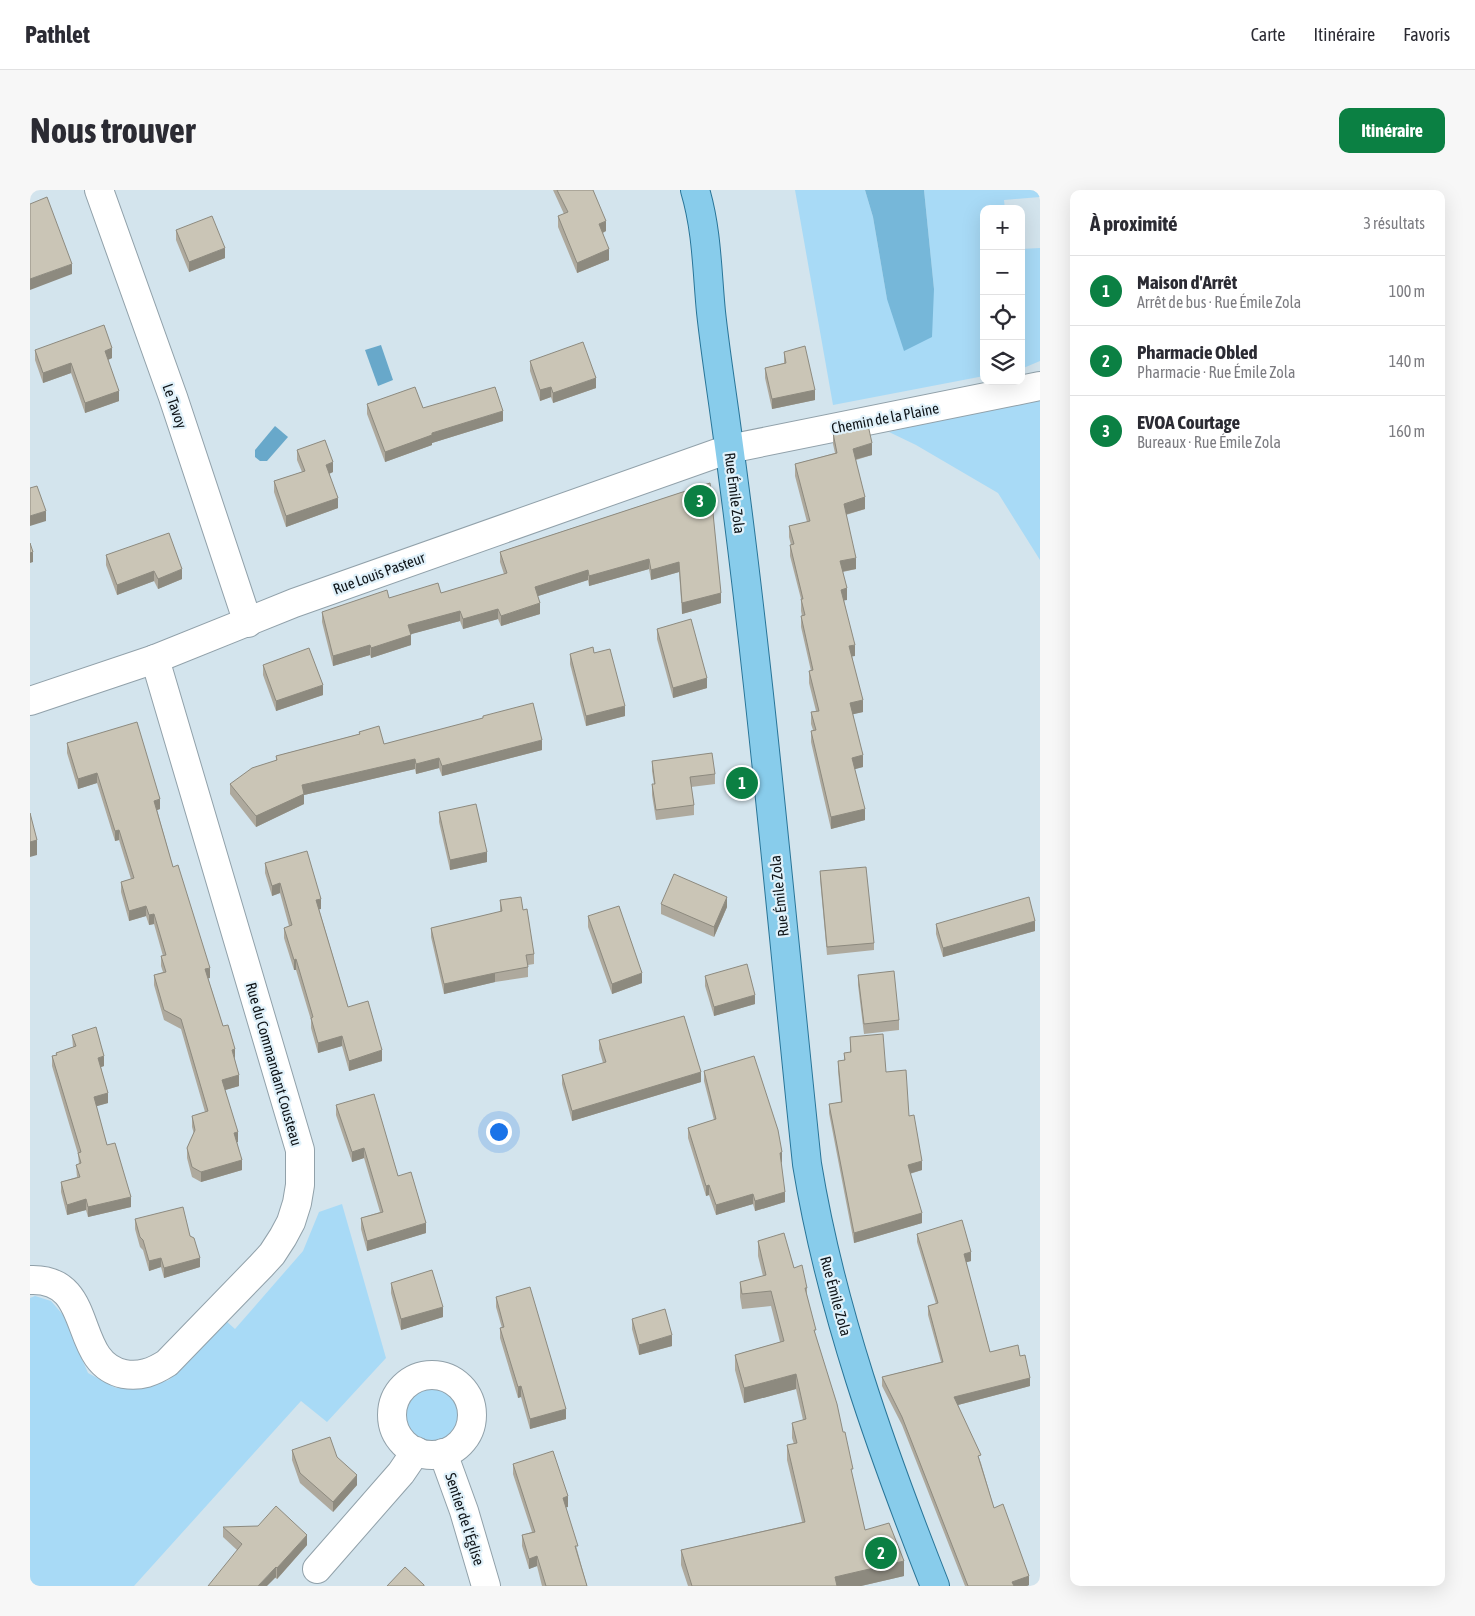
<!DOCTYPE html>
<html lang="fr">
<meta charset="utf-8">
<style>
:root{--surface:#fff;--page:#f7f7f7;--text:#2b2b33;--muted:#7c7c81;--line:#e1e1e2;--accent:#0b8043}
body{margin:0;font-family:"Asap Condensed",sans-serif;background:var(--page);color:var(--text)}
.controls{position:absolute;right:15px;top:15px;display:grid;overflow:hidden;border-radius:10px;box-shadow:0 5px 20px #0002}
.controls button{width:45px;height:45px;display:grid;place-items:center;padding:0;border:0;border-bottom:1px solid var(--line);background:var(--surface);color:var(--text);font:25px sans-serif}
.you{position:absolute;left:468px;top:941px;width:18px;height:18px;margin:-12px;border:4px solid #fff;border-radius:50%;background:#1a73e8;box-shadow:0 0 0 8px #1a73e833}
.badge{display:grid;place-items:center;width:32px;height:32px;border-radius:50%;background:var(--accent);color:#fff;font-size:16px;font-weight:700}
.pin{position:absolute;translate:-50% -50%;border:2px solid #fff;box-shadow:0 1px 5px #0006}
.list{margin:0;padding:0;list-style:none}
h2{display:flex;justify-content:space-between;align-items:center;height:65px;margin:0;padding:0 20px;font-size:21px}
h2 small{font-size:16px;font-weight:400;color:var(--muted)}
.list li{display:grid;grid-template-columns:32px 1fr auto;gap:15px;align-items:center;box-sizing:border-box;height:70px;padding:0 20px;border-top:1px solid var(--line)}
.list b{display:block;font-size:19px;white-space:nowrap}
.list p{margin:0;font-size:16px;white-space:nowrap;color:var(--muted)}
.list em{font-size:16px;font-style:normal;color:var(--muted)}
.icon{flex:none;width:28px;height:28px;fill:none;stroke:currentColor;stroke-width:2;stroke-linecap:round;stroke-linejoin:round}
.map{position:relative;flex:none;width:1010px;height:1396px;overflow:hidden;border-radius:10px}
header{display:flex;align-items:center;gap:30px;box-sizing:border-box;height:70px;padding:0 25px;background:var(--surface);border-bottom:1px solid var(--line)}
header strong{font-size:24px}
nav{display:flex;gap:28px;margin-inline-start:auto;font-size:18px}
.intro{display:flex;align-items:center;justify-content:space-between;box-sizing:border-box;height:120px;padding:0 30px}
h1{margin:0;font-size:35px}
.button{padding:12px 22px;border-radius:10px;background:var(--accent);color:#fff;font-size:18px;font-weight:700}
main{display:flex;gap:30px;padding:0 30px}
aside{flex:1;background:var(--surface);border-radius:10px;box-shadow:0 5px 20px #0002}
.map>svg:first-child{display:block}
.green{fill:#a8daf6}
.forest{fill:#76b7d9}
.water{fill:#68a8ca}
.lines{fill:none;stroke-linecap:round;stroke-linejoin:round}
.minor-casing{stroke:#91a1aa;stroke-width:30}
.major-casing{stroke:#297598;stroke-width:30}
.minor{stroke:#fff;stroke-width:28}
.major{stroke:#88cceb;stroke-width:28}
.wall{fill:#aea99d}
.shaded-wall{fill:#8d8a7f}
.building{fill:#cac5b6;stroke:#8d8a7f}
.labels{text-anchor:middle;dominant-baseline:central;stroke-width:4.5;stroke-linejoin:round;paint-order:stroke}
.street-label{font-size:15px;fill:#0e1317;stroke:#e0f1fa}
</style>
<header>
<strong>Pathlet</strong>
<nav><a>Carte</a><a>Itinéraire</a><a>Favoris</a></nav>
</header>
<div class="intro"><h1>Nous trouver</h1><a class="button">Itinéraire</a></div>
<main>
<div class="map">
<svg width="1010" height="1396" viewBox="0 0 1010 1396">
<rect width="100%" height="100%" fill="#d3e4ed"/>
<g class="green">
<polygon points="765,0 835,0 843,27 857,109 904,99 894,0 1010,0 1010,7 974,10 975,19 954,19 954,186 803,215"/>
<polygon points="1010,58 1010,171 991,179 991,59"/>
<polygon points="1010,207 1010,370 968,303 886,255 859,242"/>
<polygon points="312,1014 356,1168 297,1232 271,1211 104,1396 0,1396 0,1108 5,1106 21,1111 33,1125 58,1183 86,1198 111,1198 139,1190 195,1130 205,1139 273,1061 289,1022"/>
<circle cx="403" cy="1224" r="32"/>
</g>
<polygon class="forest" points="835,0 894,0 904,99 902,147 874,161 857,109 843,27"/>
<g class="water">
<polygon points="351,155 363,190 348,196 335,160"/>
<polygon points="245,236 258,247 237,271 230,271 225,267 225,260"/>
</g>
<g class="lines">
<g class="minor-casing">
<g id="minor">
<polyline points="69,0 143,207 218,433"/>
<polyline points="0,511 125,469 264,413 699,259 1010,196"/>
<path d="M 0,1090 C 67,1087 40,1173 94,1184 C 110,1187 123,1182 137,1173 L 231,1076 L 242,1064 L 253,1047 L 261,1032 L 267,1013 L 270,995 L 270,960 L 125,469"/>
<circle cx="402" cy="1225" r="40"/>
<polyline points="413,1263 434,1321 456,1396"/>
<polyline points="287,1379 371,1283 386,1261"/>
</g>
</g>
<g class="major-casing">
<path id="major" d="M 665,0 C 677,40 677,81 681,122 C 685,159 691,197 696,234 C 730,480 751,727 777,974 C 801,1120 851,1259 905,1396"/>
</g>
<use href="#minor" class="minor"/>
<use href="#major" class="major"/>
</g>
<g class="wall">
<polygon points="523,0 563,0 576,41 573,43 579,70 547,83 528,37 528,26 534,24"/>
<polygon points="146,40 195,68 159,82 146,50"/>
<polygon points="5,160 82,168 78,170 89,211 55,223 41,183 13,193 5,170"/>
<polygon points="754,162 785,210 742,219 735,188 735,178 754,173"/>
<polygon points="500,171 566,198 523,213 521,207 510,211 500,181"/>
<polygon points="337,214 393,218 473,231 402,253 402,255 355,272 337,224"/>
<polygon points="803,243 842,265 826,270 835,319 816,325 826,379 813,382 817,410 814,410 825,466 822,466 833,522 823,524 833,577 824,579 835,630 801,639 781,552 781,541 783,540 781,534 781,522 786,521 779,493 779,481 781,481 771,437 771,426 772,426 771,421 771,409 760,366 760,355 761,355 759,347 759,336 777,332 765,286 765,274 805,263 803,254"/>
<polygon points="267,260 303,282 299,284 308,318 256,337 244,302 244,291 272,282 267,270"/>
<polygon points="680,293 691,413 652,424 649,382 621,390 619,379 559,396 558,390 508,406 510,424 471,436 468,429 433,439 430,431 381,444 381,455 341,468 340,465 303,476 292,432 292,422 359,408 411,403 474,384 470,372 470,362"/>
<polygon points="76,365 152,389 128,399 124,391 87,405 76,375"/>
<polygon points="627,439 677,498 643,508 627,449"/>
<polygon points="540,464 595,526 556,536 540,474"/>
<polygon points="233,475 293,505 246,521 233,485"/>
<polygon points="453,526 512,560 412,586 409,578 386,584 385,579 274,605 274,614 226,637 200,604 200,594 246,571 246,566 329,544 329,542 354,554 453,529"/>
<polygon points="37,553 130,619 127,620 143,677 180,788 178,788 193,836 205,870 209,896 195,900 208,952 207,952 212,980 171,992 162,987 157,968 157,958 164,944 162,937 162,926 175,922 151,839 134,830 124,795 124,785 133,782 131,776 131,766 133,766 124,734 119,735 116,726 99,731 91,702 91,692 101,689 89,650 85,651 67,593 48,599 37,563"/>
<polygon points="622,571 685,584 685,594 661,597 664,615 664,625 626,630 622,605 622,594 624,594 622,581"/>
<polygon points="409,622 457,672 420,680 409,632"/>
<polygon points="235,673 291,719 289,719 318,817 352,871 319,881 312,856 288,863 281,838 281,830 266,780 264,780 254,748 254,738 259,736 250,703 242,706 235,683"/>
<polygon points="790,681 844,753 844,760 797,765 790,689"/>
<polygon points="470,710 493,720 504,764 504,774 498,775 498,787 465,792 414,804 401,747 401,738 470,722"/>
<polygon points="631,714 697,717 684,747 631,724"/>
<polygon points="558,726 612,793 582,804 558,737"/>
<polygon points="906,734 1005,741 913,767 906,744"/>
<polygon points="828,785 869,830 869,840 834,844 828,795"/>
<polygon points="675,786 725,814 684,826 675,796"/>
<polygon points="42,845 74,876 71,877 78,913 66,916 77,955 101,1017 58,1027 56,1020 37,1025 31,1002 31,992 47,987 46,975 49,974 48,964 22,876 22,866 26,865 26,863 43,857"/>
<polygon points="820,847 856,882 879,926 892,980 880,984 892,1033 824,1053 799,923 799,914 811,912 808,881 808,871 814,870 814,863 820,863"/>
<polygon points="569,850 671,892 542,931 532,894 532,885 573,873 569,859"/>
<polygon points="674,881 752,972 751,973 755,1012 725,1021 723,1014 686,1025 679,1005 676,1006 658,948 658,938 684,930 674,891"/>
<polygon points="306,915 368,986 396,1043 337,1061 331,1039 331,1028 350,1022 334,968 322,972 306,925"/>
<polygon points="105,1029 160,1046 170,1077 134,1088 131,1077 119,1081 113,1060 110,1057 105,1039"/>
<polygon points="887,1044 941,1071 936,1072 960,1162 990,1166 1000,1196 928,1215 951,1273 964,1318 999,1395 997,1396 935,1396 872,1235 852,1196 852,1187 911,1172 898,1125 898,1116 906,1114 887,1052"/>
<polygon points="728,1051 764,1078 777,1098 777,1105 786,1148 823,1288 835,1340 874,1386 831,1396 658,1396 651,1375 651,1360 772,1332 757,1270 757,1255 764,1254 762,1248 762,1233 773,1230 766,1199 714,1213 705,1180 705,1165 750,1152 741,1116 712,1119 710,1107 710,1092 733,1086 728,1066"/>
<polygon points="361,1093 413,1127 371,1140 361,1103"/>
<polygon points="466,1107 536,1229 500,1239 491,1207 488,1208 470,1148 470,1138 472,1138 466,1117"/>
<polygon points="602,1129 642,1156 609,1165 602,1139"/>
<polygon points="262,1260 307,1267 327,1295 303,1322 270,1293 262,1270"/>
<polygon points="483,1274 538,1317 536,1317 548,1363 557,1396 512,1396 507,1376 499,1379 492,1356 492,1345 502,1342 483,1284"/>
<polygon points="193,1337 277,1355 247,1389 207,1360 193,1347"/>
</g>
<g class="shaded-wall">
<polygon points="576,31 576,41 569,44 569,34"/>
<polygon points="195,58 195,68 159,82 159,72"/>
<polygon points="579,59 579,70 547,83 547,73"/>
<polygon points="42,74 42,84 0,100 0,89"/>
<polygon points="82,158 82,168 75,171 75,161"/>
<polygon points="41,173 41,183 13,193 13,183"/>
<polygon points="566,188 566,198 523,213 523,203"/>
<polygon points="521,197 521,207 510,211 510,200"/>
<polygon points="785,200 785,210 742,219 742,209"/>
<polygon points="89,201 89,211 55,223 55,213"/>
<polygon points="473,221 473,231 402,253 402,255 355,272 355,262 402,243"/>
<polygon points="842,253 842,265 823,270 823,259"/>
<polygon points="303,272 303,282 296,285 296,275"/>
<polygon points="835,307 835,319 814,325 814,314"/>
<polygon points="308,308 308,318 256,337 256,326"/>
<polygon points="16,321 16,331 0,336 0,326"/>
<polygon points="3,362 3,372 0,373 0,363"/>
<polygon points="826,368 826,379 810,382 810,371"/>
<polygon points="619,369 619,379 559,396 559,386"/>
<polygon points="649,372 649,382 621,390 621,380"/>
<polygon points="152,379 152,389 128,399 128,389"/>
<polygon points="558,380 558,390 505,407 505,397"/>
<polygon points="124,381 124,391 87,405 87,395"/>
<polygon points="817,398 817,410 811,411 811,400"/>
<polygon points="691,403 691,413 652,424 652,413"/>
<polygon points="510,413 510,424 471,436 471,426"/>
<polygon points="468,419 468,429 433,439 433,429"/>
<polygon points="430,421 430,431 378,445 378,435"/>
<polygon points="381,445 381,455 341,468 341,458"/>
<polygon points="340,455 340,465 303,476 303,466"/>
<polygon points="825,455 825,466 819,467 819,456"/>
<polygon points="677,488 677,498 643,508 643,498"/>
<polygon points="293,495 293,505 246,521 246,511"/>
<polygon points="833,510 833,522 820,525 820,513"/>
<polygon points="595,516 595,526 556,536 556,526"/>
<polygon points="512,550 512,560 412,586 412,576"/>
<polygon points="833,565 833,577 822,580 822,568"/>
<polygon points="409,568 409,578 386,584 386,574"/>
<polygon points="385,569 385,579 274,605 274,614 226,637 226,626 272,595"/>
<polygon points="67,583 67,593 48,599 48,589"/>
<polygon points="130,609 130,619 124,621 124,611"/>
<polygon points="835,619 835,630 801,639 801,627"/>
<polygon points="89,640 89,650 85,651 85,641"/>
<polygon points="7,650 7,665 0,667 0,652"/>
<polygon points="457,662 457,672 420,680 420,670"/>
<polygon points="250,693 250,703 242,706 242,696"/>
<polygon points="697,707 697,717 684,747 684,737"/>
<polygon points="291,709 291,719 286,720 286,710"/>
<polygon points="116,716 116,726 99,731 99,721"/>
<polygon points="124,724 124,734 119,735 119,725"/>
<polygon points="1005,731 1005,741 913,767 913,758"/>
<polygon points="266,769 266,780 264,780 264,770"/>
<polygon points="180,778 180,788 175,789 175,779"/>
<polygon points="465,783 465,792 414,804 414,794"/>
<polygon points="612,783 612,793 582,804 582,794"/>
<polygon points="725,805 725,814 684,826 684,817"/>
<polygon points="312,846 312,856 288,863 288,853"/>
<polygon points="205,859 205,870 202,860"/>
<polygon points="352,860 352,871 319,881 319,871"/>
<polygon points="74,866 74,876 68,878 68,868"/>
<polygon points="671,882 671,892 542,931 542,921"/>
<polygon points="209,885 209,896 192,901 192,890"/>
<polygon points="78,903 78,913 64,917 64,907"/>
<polygon points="208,942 208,952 204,953 204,943"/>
<polygon points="334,958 334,968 322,972 322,962"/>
<polygon points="752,962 752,972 750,973 750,963"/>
<polygon points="212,970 212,980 171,992 171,982"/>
<polygon points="892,971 892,980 878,984 878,975"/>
<polygon points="679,995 679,1005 676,1006 676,996"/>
<polygon points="755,1002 755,1012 725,1021 725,1011"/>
<polygon points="723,1004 723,1014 686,1025 686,1015"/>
<polygon points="101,1007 101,1017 58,1027 58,1017"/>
<polygon points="56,1009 56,1020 37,1025 37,1015"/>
<polygon points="892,1023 892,1033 824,1053 824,1043"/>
<polygon points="396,1033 396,1043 337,1061 337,1051"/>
<polygon points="941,1062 941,1071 934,1073 934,1064"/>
<polygon points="131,1068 131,1077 119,1081 119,1071"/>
<polygon points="170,1068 170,1077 134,1088 134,1078"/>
<polygon points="413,1117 413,1127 371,1140 371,1129"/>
<polygon points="642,1145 642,1156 609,1165 609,1155"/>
<polygon points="766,1184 766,1199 714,1213 714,1198"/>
<polygon points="1000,1188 1000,1196 924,1216 924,1207"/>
<polygon points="491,1196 491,1207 488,1208 488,1197"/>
<polygon points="536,1219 536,1229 500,1239 500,1229"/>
<polygon points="327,1285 327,1295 303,1322 303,1312"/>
<polygon points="538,1306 538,1317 533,1318 533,1308"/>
<polygon points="277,1345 277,1355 247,1389 247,1378"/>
<polygon points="507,1366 507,1376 499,1379 499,1369"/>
<polygon points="874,1371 874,1386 831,1396 805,1396 805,1387"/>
<polygon points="246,1377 246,1387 237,1396 228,1396"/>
<polygon points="999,1386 999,1395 997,1396 982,1396 982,1392"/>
</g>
<g class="building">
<polygon points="527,0 563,0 576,31 569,34 579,59 547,73 528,26 538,22"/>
<polygon points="17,7 42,74 0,89 0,14"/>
<polygon points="182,26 195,58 159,72 146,40"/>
<polygon points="74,135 82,158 75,161 89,201 55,213 41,173 13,183 5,160"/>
<polygon points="553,152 566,188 523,203 521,197 510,200 500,171"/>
<polygon points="775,156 785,200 742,209 735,178 756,173 754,162"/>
<polygon points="385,197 393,218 465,197 473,221 402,243 402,245 355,262 337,214"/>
<polygon points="838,235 842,253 823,259 835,307 814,314 826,368 810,371 817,398 811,400 825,455 819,456 833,510 820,513 833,565 822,568 835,619 801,627 781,541 786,540 781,522 789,521 779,481 783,480 771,426 775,425 771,409 773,409 760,355 764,354 759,336 780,331 765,274 807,263 803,243"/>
<polygon points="295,250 303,272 296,275 308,308 256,326 244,291 275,281 267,260"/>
<polygon points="680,293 691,403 652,413 649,372 621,380 619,369 559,386 558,380 505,397 510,413 471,426 468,419 433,429 430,421 378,435 381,445 341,458 340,455 303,466 292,422 357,400 359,408 408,393 411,403 477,383 470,362"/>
<polygon points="7,296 16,321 0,326 0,298"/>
<polygon points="139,343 152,379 128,389 124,381 87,395 76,365"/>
<polygon points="0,353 3,362 0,363"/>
<polygon points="661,429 677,488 643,498 627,439"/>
<polygon points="563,457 564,463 580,459 595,516 556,526 540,464"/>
<polygon points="279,458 293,495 246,511 233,475"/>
<polygon points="503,513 512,550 412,576 409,568 386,574 385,569 272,595 274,604 226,626 200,594 222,578 247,570 246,566 330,544 329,542 349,536 354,554 453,528 453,526"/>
<polygon points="107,532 130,609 124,611 143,677 148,675 180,778 175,779 193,836 198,835 205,859 202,860 209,885 192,890 208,942 204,943 212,970 171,982 162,977 157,958 165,940 162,926 178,921 151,829 134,820 124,785 136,782 131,766 136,765 124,724 119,725 116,716 99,721 91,692 104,688 89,640 85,641 67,583 48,589 37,553"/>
<polygon points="682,563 685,584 660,587 664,615 626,620 622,594 625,594 622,571"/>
<polygon points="446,614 457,662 420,670 409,622"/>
<polygon points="0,623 7,650 0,652"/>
<polygon points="277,661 291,709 286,710 318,817 338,811 352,860 319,871 312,846 288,853 281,828 283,827 266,769 264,770 254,738 262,735 250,693 242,696 235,673"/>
<polygon points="836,677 844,753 797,757 790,681"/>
<polygon points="644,684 697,707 684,737 631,714"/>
<polygon points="491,707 493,720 497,719 504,764 496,765 498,777 465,783 414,794 401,738 472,721 470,710"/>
<polygon points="999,707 1005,731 913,758 906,734"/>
<polygon points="589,716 612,783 582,794 558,726"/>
<polygon points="717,774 725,805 684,817 675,786"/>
<polygon points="864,781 869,830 834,834 828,785"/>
<polygon points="654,826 671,882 542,921 532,885 576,872 569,850"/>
<polygon points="66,837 74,866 68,868 78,903 64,907 77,955 85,953 101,1007 58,1017 56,1009 37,1015 31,992 50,987 46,975 51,973 48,963 51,962 22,866 27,865 26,863 46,856 42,845"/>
<polygon points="853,844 856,882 876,880 879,926 884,925 892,971 878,975 892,1023 824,1043 799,914 812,912 808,871 815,870 814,863 821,862 820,847"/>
<polygon points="724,866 748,940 752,962 750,963 755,1002 725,1011 723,1004 686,1015 679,995 676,996 658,938 686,929 674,881"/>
<polygon points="344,904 368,986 381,982 396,1033 337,1051 331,1028 353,1022 334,958 322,962 306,915"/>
<polygon points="153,1017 160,1046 164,1048 170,1068 134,1078 131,1068 119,1071 113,1050 110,1047 105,1029"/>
<polygon points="932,1030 941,1062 934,1064 960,1162 988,1155 990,1166 995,1165 1000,1188 924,1207 951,1265 948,1266 964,1318 973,1314 999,1386 982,1392 984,1396 938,1396 872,1227 852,1187 913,1172 898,1116 908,1113 887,1044"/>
<polygon points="754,1043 764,1078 772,1075 777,1098 775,1098 786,1140 784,1140 807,1214 813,1242 815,1242 823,1279 821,1279 835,1340 859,1333 874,1371 805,1387 807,1396 662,1396 651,1360 775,1332 757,1255 767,1253 762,1233 776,1229 766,1184 714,1198 705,1165 754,1151 741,1101 712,1104 710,1092 736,1085 728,1051"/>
<polygon points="402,1080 413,1117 371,1129 361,1093"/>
<polygon points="500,1097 536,1219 500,1229 491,1196 488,1197 470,1138 474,1137 466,1107"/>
<polygon points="635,1119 642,1145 609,1155 602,1129"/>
<polygon points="300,1247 307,1267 327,1285 303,1312 270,1283 262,1260"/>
<polygon points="523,1261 538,1306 533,1308 548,1356 545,1356 557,1396 516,1396 507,1366 499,1369 492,1345 505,1342 483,1274"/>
<polygon points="246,1316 277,1345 247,1378 246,1377 228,1396 178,1396 212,1354 193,1337 228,1336"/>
<polygon points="375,1377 394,1395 394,1396 357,1396"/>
</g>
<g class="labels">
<g class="street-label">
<text transform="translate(145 216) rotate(71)">Le Tavoy</text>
<text transform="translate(855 228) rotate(-11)">Chemin de la Plaine</text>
<text transform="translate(705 303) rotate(83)">Rue Émile Zola</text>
<text transform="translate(349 383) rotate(-20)">Rue Louis Pasteur</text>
<text transform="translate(749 706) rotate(-96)">Rue Émile Zola</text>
<text transform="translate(244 874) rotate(74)">Rue du Commandant Cousteau</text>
<text transform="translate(806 1106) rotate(75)">Rue Émile Zola</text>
<text transform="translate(435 1329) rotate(72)">Sentier de l'Église</text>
</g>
</g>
</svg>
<div class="controls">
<button>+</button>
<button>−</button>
<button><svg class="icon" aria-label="locate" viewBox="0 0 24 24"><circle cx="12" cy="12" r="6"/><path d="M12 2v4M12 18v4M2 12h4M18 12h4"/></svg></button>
<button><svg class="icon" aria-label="layers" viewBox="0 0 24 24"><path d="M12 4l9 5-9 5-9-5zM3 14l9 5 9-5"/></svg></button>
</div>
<div class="you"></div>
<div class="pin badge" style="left:712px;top:593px">1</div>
<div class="pin badge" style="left:851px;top:1363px">2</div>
<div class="pin badge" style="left:670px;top:311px">3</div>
</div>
<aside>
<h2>À proximité<small>3 résultats</small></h2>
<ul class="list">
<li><span class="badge">1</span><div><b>Maison d'Arrêt</b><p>Arrêt de bus · Rue Émile Zola</p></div><em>100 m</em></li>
<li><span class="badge">2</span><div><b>Pharmacie Obled</b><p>Pharmacie · Rue Émile Zola</p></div><em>140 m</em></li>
<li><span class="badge">3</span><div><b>EVOA Courtage</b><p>Bureaux · Rue Émile Zola</p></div><em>160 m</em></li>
</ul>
</aside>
</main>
